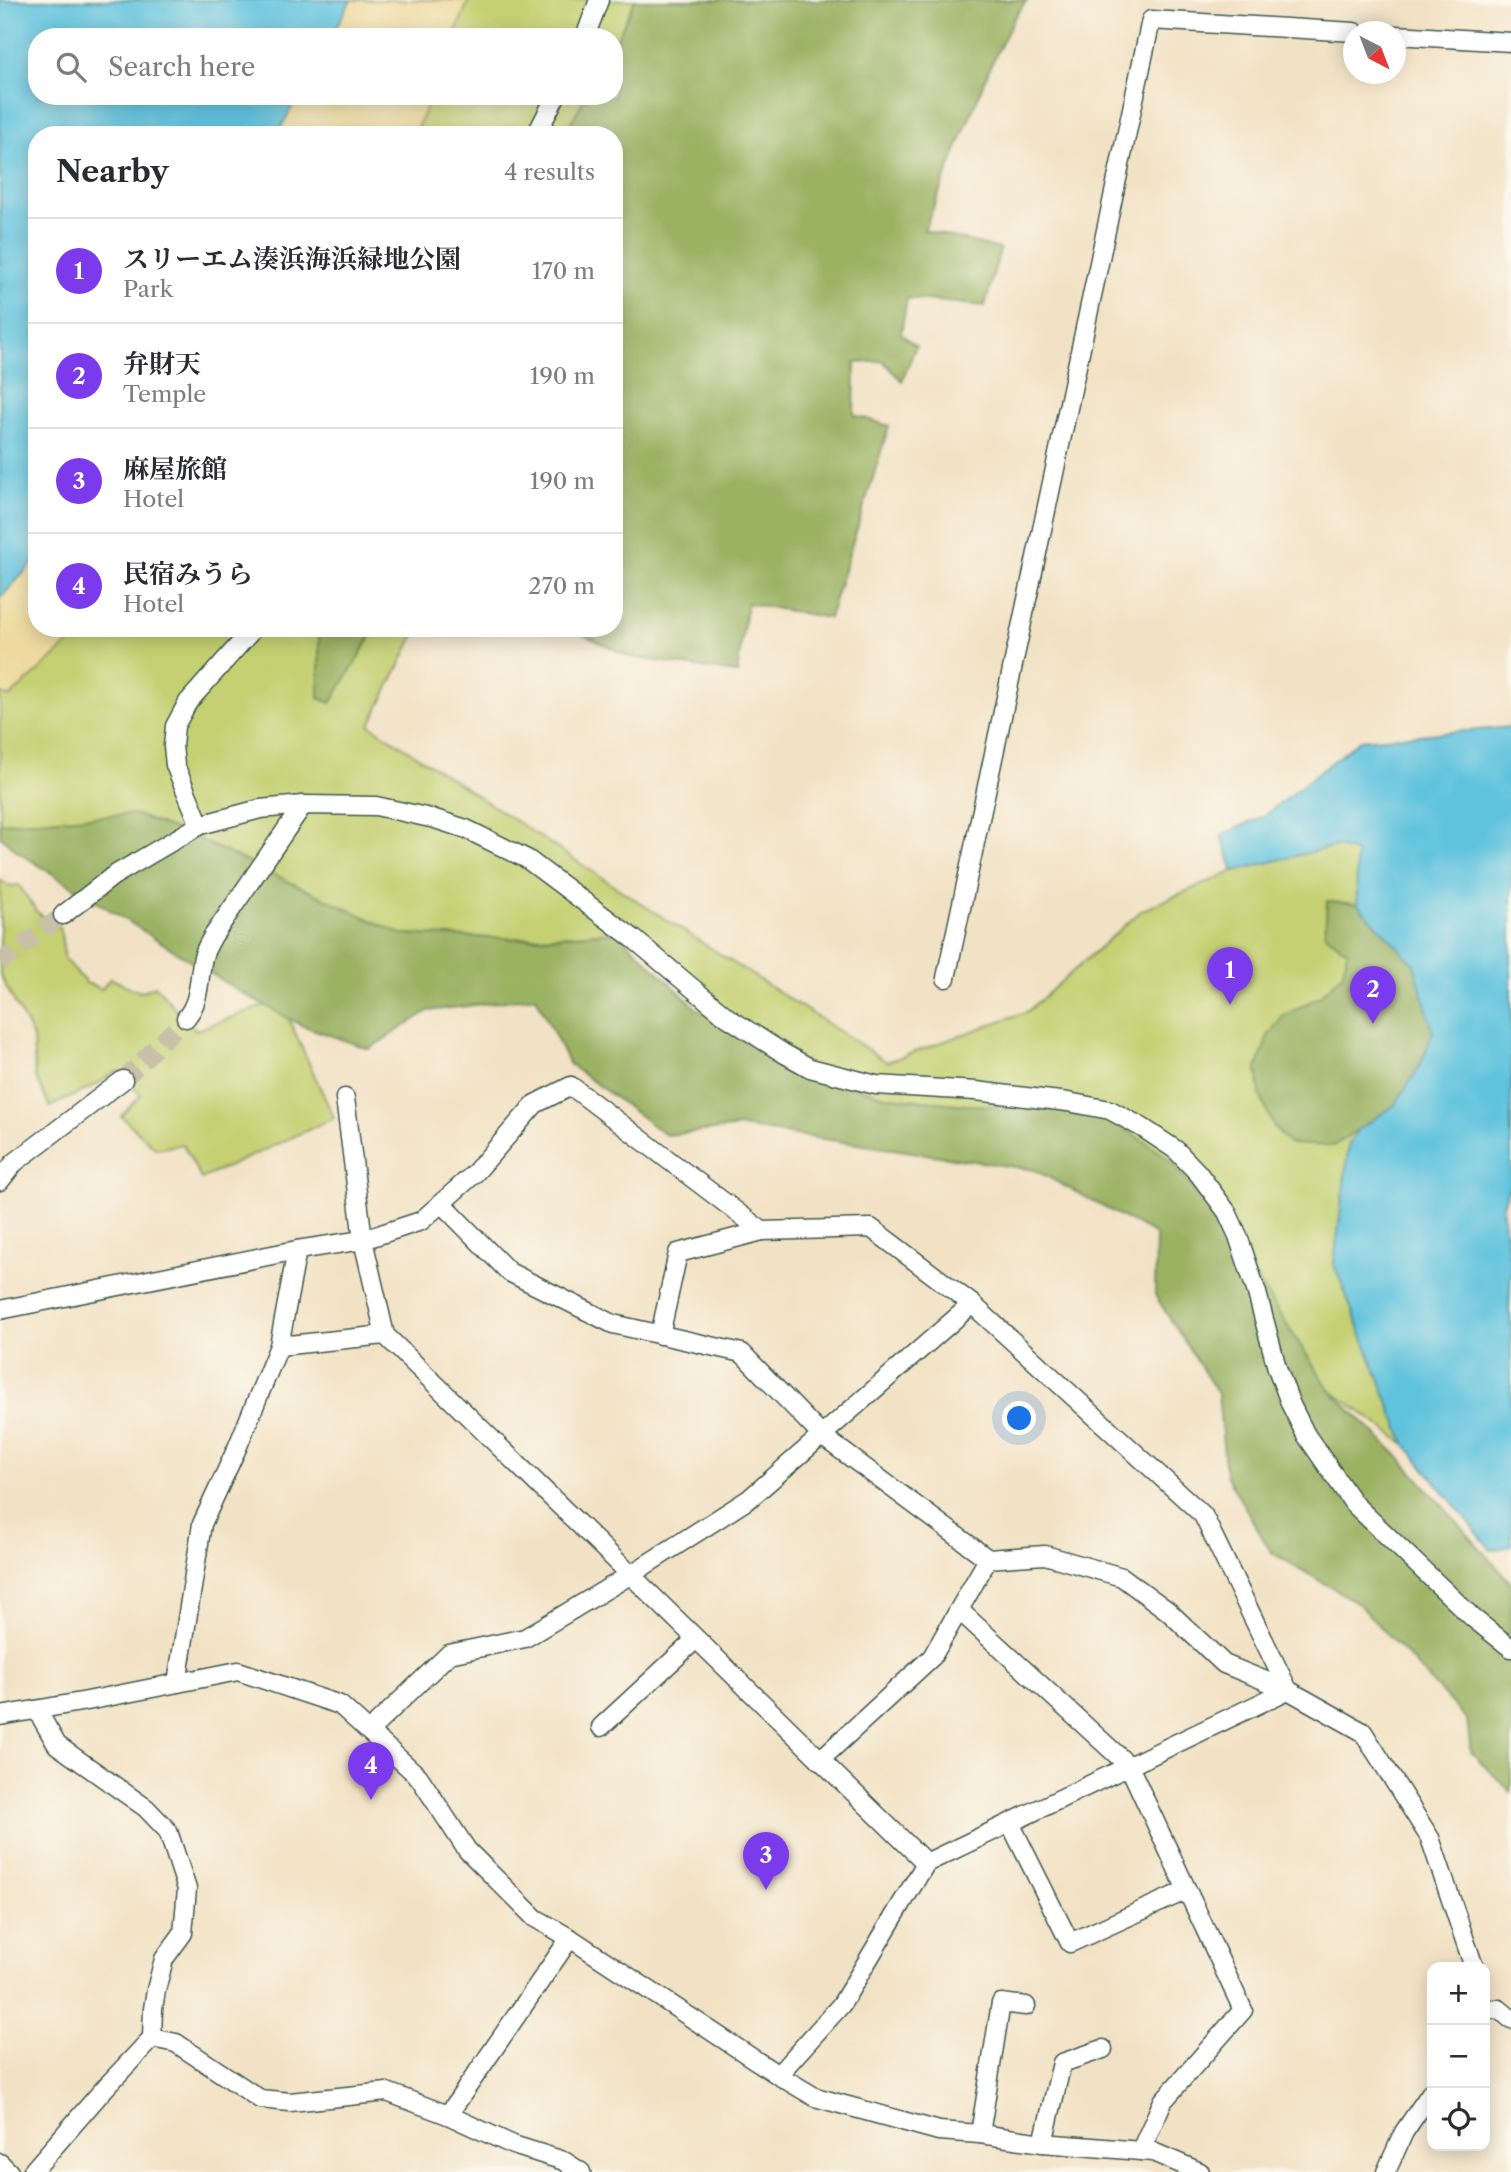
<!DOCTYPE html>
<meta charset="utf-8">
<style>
:root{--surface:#fff;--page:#f2f2f3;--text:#2b2b33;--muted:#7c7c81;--line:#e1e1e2;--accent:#7c3aed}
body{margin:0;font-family:"Libre Caslon Text","Noto Serif JP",serif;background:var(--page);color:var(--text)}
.controls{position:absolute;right:21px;bottom:21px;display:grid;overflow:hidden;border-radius:14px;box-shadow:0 4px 18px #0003}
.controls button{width:63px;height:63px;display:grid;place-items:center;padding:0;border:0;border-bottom:2px solid var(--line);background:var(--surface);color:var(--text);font:35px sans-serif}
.compass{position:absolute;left:1343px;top:21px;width:63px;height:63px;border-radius:50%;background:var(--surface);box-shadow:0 4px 18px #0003;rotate:138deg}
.you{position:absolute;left:1020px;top:1419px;width:24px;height:24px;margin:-18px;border:5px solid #fff;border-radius:50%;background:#1a73e8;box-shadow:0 0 0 10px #1a73e833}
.badge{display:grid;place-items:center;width:46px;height:46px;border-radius:50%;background:var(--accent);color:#fff;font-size:23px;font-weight:700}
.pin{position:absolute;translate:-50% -58px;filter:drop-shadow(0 2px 4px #0008)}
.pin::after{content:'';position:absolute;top:37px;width:24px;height:21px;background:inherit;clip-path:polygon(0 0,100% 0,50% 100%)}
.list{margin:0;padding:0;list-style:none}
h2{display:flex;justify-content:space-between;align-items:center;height:91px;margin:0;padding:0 28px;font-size:30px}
h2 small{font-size:23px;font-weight:400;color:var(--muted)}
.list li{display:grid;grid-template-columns:46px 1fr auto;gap:21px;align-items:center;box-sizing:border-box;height:105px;padding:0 28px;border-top:2px solid var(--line)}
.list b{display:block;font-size:26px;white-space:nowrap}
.list p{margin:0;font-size:23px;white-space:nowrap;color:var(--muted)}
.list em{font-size:23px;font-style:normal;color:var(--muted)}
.icon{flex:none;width:38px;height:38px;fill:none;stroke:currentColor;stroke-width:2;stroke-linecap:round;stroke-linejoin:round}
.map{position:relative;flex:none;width:1511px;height:2172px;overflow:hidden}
.search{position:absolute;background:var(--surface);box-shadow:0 4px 18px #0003;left:28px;top:28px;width:595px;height:77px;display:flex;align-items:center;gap:18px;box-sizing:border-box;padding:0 24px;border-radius:28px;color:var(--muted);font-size:26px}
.panel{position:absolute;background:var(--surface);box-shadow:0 4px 18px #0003;left:28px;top:126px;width:595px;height:511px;border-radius:28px}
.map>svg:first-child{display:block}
.green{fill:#c4d072;stroke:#728653;stroke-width:2}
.forest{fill:#9bb264;stroke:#5d784c;stroke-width:2}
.sand{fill:#eeda9e;stroke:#868c69;stroke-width:2}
.water{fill:#60c3de;stroke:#408089;stroke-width:2}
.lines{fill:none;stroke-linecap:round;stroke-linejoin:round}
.minor-tunnel{stroke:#c8c1a8;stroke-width:18;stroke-dasharray:18 9;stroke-linecap:butt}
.minor-casing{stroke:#3f564a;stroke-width:21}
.minor{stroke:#fff;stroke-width:18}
</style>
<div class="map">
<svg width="1511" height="2172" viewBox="0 0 1511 2172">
<rect width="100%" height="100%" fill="#fbf7ec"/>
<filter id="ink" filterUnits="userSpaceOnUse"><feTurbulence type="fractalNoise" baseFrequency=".0143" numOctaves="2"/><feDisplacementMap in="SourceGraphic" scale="14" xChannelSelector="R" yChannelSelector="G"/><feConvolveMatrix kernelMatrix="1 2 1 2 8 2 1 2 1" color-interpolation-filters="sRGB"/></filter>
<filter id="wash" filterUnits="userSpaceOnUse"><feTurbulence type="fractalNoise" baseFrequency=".00686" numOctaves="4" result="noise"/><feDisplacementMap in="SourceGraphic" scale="28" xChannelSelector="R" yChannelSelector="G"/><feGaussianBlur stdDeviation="1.57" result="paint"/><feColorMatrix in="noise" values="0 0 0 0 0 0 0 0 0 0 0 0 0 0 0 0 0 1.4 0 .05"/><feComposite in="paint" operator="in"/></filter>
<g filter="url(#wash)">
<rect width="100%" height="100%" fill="#f2e2c5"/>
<g class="green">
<polygon points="351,0 635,0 614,45 614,37 331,37"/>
<polygon points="298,96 586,96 564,135 277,135"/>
<polygon points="0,598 37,628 319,628 319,698 330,702 376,628 418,628 370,725 625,893 887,1062 1028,1011 1142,910 1234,871 1336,846 1357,853 1357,904 1382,929 1395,1105 1357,1131 1349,1144 1334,1264 1405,1444 1329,1389 1237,1249 1195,1191 1168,1158 966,1105 888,1097 793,1068 631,931 506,939 401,934 0,829"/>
<polygon points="0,880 9,886 19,885 37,912 60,928 65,960 86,983 102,989 110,978 140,992 156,986 177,1011 196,1030 280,1000 334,1118 201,1179 183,1144 156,1149 121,1116 141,1095 116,1071 96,1085 50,1107 35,1076 33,1037 0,975"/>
</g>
<g class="forest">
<polygon points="635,0 1027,0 1014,18 990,67 924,230 1000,249 985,306 907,298 901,334 916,346 902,381 883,361 855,363 854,415 889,426 829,618 747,603 737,673 630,657 570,628 614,628 614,135 564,135 586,96 614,96 614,45"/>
<polygon points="319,628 376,628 331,703 319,698"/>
<polygon points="134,814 198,839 401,934 522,939 617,932 696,1008 793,1068 888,1097 966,1105 1045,1106 1114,1121 1168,1158 1195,1191 1237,1249 1329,1389 1400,1458 1511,1583 1511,1792 1471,1752 1467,1720 1358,1603 1271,1552 1226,1475 1218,1394 1155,1295 1156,1235 1035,1170 741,1127 666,1135 569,1064 536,997 428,1011 369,1049 301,1025 240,992 18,852 0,836 0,823"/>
<polygon points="1327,901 1357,904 1414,964 1433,1032 1420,1066 1395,1105 1333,1146 1289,1144 1274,1127 1260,1095 1257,1068 1268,1036 1283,1016 1319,997 1342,975 1348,951 1325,935"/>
</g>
<g class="sand">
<polygon points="282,0 469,0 454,37 273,37"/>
<polygon points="257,96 431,96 414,135 233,135"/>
<polygon points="37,479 37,628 86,628 10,697 0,694 0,516"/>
</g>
<g class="water">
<polygon points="0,0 351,0 331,37 37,37 37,96 298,96 277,135 37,135 37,559 0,598"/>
<polygon points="1511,727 1511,1181 1502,1208 1511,1269 1509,1311 1511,1320 1511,1546 1491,1550 1405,1444 1334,1264 1349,1144 1359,1129 1395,1105 1420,1066 1433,1032 1414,964 1357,904 1356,853 1336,846 1234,871 1221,835 1264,816 1360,740"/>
</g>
</g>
<g filter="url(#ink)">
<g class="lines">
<g class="minor-tunnel">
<polyline points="0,963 63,915"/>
<polyline points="123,1080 186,1018"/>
</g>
<g class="minor-casing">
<g id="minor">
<polyline points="1396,35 1511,42"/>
<polyline points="585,37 599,0"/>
<polyline points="536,135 556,96"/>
<polyline points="200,825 175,765 173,746 175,726 188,702 254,628"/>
<polyline points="63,915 113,876 200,825 260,809 303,805 376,806 435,819 466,829 527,859 634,939 727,1017 783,1053 810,1068 876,1085 976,1091 1068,1102 1110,1110 1143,1128 1176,1150 1198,1173 1227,1212 1238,1236 1257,1293 1277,1368 1291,1405 1306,1435 1354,1504 1473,1618 1511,1648"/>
<polyline points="946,978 1151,20 1354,32"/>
<path d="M 186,1018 C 201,1000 198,979 203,957 C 205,950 209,943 213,936 L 303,805"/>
<polyline points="345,1098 363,1240 385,1335 926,1863"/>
<polyline points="0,1181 14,1163 123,1080"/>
<polyline points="441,1203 509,1272 613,1324 742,1353 822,1436 988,1559 1045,1555 1122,1577 1168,1611 1224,1664 1288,1690 1363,1732 1430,1838 1474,1967"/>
<polyline points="0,1310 297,1250 363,1240 421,1221 475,1173 535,1104 571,1086 762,1231 871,1228 972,1304 1203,1515 1288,1690"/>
<polyline points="660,1335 678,1253 762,1231"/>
<polyline points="279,1346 385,1335"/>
<polyline points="959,1610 1129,1766 1243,2010 1163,2101 1141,2150"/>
<polyline points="177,1683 202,1524 237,1448 279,1346 297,1250"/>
<polyline points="37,1710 57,1745 146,1808 168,1831 187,1889 183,1933 164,1959 156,1990 153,2009 152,2038"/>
<polyline points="0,1716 87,1701 238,1671 340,1705 419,1777 467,1850 535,1918 570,1938 778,2075 815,2097 939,2131 980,2134 1043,2143 1153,2152 1200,2172"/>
<polyline points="601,1727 696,1639"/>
<polyline points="369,1731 449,1654 525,1638 630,1575 749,1499 972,1304"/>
<polyline points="820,1760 932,1657 988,1559"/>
<polyline points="1010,1823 1070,1943 1187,1890"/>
<polyline points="1488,2009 1499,2009 1511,2019"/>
<polyline points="778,2075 841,2005 926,1863 1288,1690"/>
<polyline points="448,2115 513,2145 564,2161 581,2172"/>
<polyline points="980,2134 1001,2003 1026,2006"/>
<polyline points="1043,2143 1062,2063 1103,2049"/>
<polyline points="0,2163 9,2172"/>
<polyline points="32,2172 104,2089 152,2038 176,2043 260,2099 290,2102 387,2092 448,2115 570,1938"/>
<polyline points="1386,2172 1404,2132 1432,2091"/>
</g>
</g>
<use href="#minor" class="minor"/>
</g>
</g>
</svg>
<div class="controls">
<button>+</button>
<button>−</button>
<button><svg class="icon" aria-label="locate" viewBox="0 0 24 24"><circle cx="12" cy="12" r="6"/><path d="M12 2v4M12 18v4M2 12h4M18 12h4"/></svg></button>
</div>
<svg class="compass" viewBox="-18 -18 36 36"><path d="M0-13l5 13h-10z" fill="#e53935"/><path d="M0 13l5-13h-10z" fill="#7c7c81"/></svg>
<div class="you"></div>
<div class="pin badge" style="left:1230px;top:1005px">1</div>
<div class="pin badge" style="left:1373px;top:1024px">2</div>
<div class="pin badge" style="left:766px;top:1890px">3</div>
<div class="pin badge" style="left:371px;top:1800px">4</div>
<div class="search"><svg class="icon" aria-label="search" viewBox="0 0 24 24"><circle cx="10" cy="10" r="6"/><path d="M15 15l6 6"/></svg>Search here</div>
<section class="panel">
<h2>Nearby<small>4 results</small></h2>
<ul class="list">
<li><span class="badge">1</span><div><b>スリーエム湊浜海浜緑地公園</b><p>Park</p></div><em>170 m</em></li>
<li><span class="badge">2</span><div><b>弁財天</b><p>Temple</p></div><em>190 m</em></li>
<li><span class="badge">3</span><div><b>麻屋旅館</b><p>Hotel</p></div><em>190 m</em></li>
<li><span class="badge">4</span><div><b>民宿みうら</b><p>Hotel</p></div><em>270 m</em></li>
</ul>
</section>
</div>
